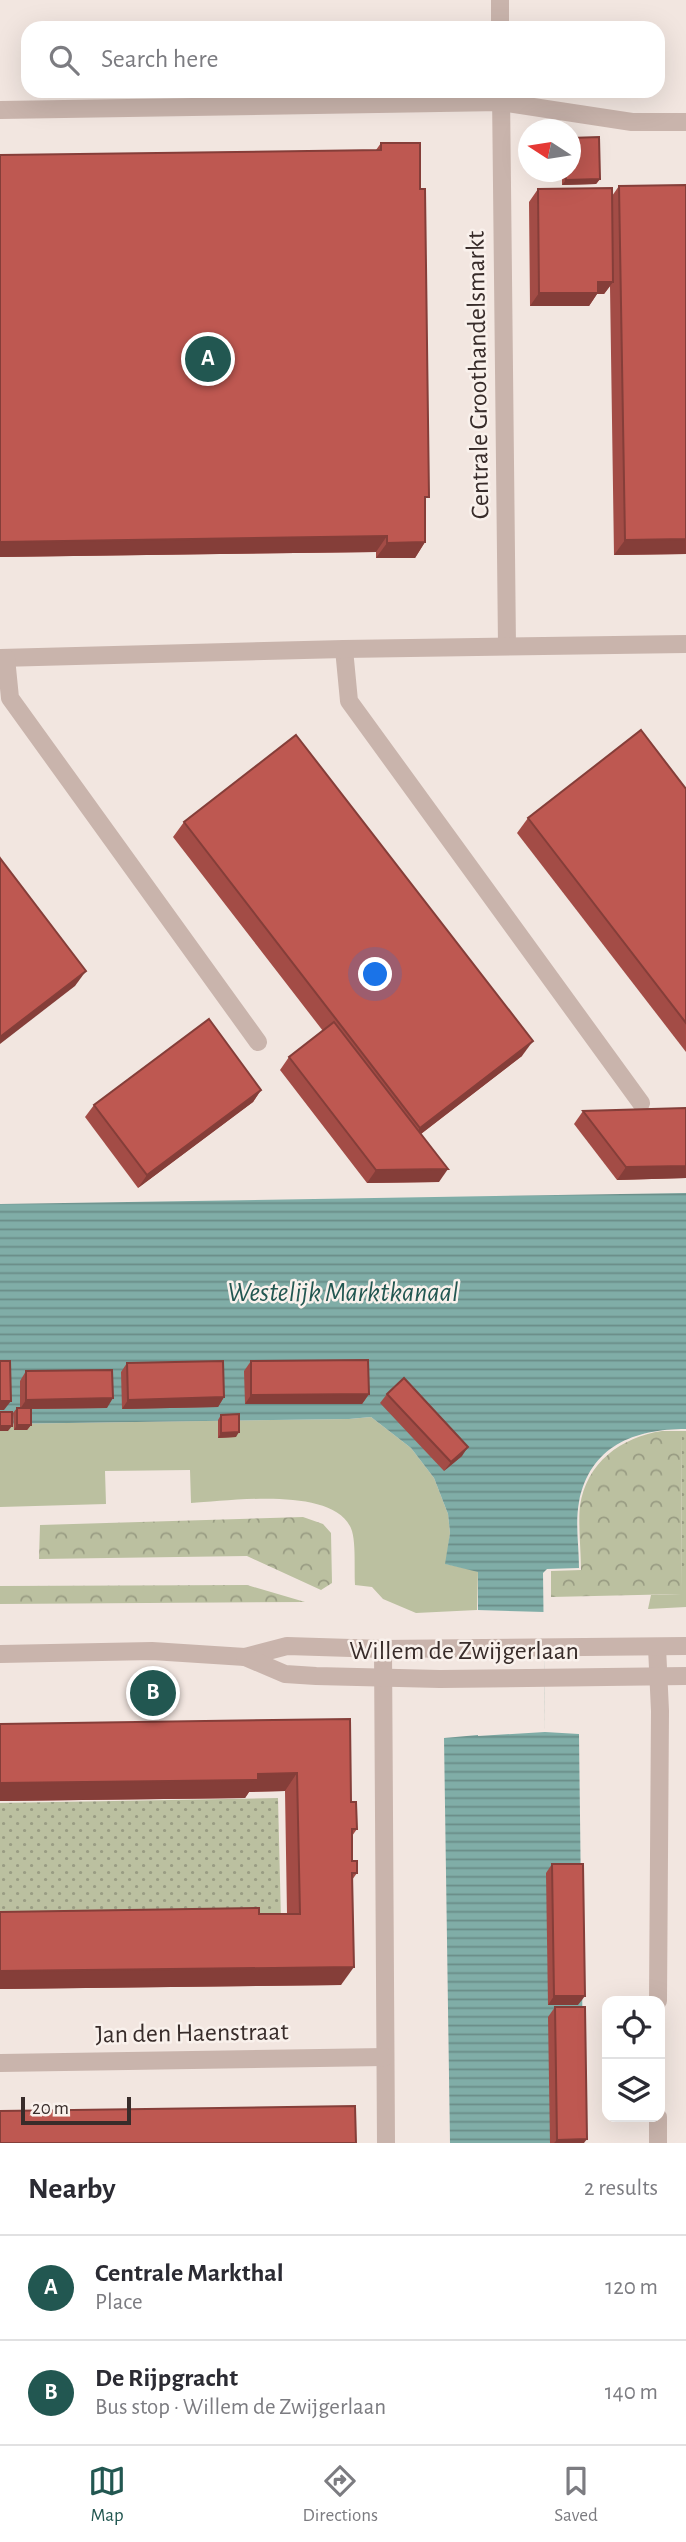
<!DOCTYPE html>
<meta charset="utf-8">
<style>
:root{--surface:#fff;--page:#f7f7f7;--text:#2b2b33;--muted:#7c7c81;--line:#e1e1e2;--accent:#225751}
body{margin:0;font-family:"Alegreya Sans",sans-serif;background:var(--page);color:var(--text)}
.controls{position:absolute;right:21px;bottom:21px;display:grid;overflow:hidden;border-radius:14px;box-shadow:0 7px 28px #0002}
.controls button{width:63px;height:63px;display:grid;place-items:center;padding:0;border:0;border-bottom:2px solid var(--line);background:var(--surface);color:var(--text);font:35px sans-serif}
.compass{position:absolute;left:518px;top:119px;width:63px;height:63px;border-radius:50%;background:var(--surface);box-shadow:0 7px 28px #0002;rotate:282deg}
.scale{position:absolute;left:21px;bottom:18px;width:110px;box-sizing:border-box;padding-left:7px;border:4px solid #382c2a;border-top:0;font-size:19px;line-height:24px;white-space:nowrap;color:#382c2a;-webkit-text-stroke:5px #f9f1ec;paint-order:stroke}
.you{position:absolute;left:376px;top:975px;width:24px;height:24px;margin:-18px;border:5px solid #fff;border-radius:50%;background:#1a73e8;box-shadow:0 0 0 10px #1a73e833}
.badge{display:grid;place-items:center;width:46px;height:46px;border-radius:50%;background:var(--accent);color:#fff;font-size:23px;font-weight:700}
.pin{position:absolute;translate:-50% -50%;border:4px solid #fff;box-shadow:0 2px 7px #0006}
.list{margin:0;padding:0;list-style:none}
h2{display:flex;justify-content:space-between;align-items:center;height:91px;margin:0;padding:0 28px;font-size:30px}
h2 small{font-size:23px;font-weight:400;color:var(--muted)}
.list li{display:grid;grid-template-columns:46px 1fr auto;gap:21px;align-items:center;box-sizing:border-box;height:105px;padding:0 28px;border-top:2px solid var(--line)}
.list b{display:block;font-size:26px;white-space:nowrap}
.list p{margin:0;font-size:23px;white-space:nowrap;color:var(--muted)}
.list em{font-size:23px;font-style:normal;color:var(--muted)}
.icon{flex:none;width:38px;height:38px;fill:none;stroke:currentColor;stroke-width:2;stroke-linecap:round;stroke-linejoin:round}
.map{position:relative;flex:none;width:686px;height:2143px;overflow:hidden}
.search{position:absolute;background:var(--surface);box-shadow:0 7px 28px #0002;left:21px;right:21px;top:21px;height:77px;display:flex;align-items:center;gap:18px;box-sizing:border-box;padding:0 24px;border-radius:21px;color:var(--muted);font-size:26px}
.sheet{height:301px;background:var(--surface)}
nav{display:flex;justify-content:space-around;align-items:center;box-sizing:border-box;height:98px;border-top:2px solid var(--line);background:var(--surface);font-size:19px;color:var(--muted)}
nav a{display:grid;justify-items:center;gap:4px}
nav .on{color:var(--accent)}
.map>svg:first-child{display:block}
.grass{fill:#bbc0a0}
.forest{fill:url(#forest-crowns)}
.park{fill:url(#park-dots)}
.water{fill:url(#water-rules)}
.pier{fill:#f2e6e0}
.lines{fill:none;stroke-linecap:round;stroke-linejoin:round}
.service{stroke:#c9b4ac;stroke-width:18}
.minor{stroke:#c9b4ac;stroke-width:18}
.tertiary{stroke:#c9b4ac;stroke-width:18}
.wall{fill:#a34c46}
.shaded-wall{fill:#853e39}
.building{fill:#be5851;stroke:#853e39;stroke-width:2}
.labels{text-anchor:middle;dominant-baseline:central;stroke-width:5;stroke-linejoin:round;paint-order:stroke}
.street-label{font-size:26px;fill:#382c2a;stroke:#f9f1ec}
.water-label{font-size:28px;font-style:italic;fill:#225751;stroke:#f9f1ec}
</style>
<div class="map">
<svg width="686" height="2143" viewBox="0 0 686 2143">
<defs>
<pattern id="forest-crowns" width="20" height="18" patternUnits="userSpaceOnUse" patternTransform="scale(1.75)"><rect width="20" height="18" fill="#bbc0a0"/><path d="M2 6a3 3 0 1 1 6 0M12 15a3 3 0 1 1 6 0" fill="none" stroke="#999c83"/></pattern>
<pattern id="park-dots" width="8" height="8" patternUnits="userSpaceOnUse" patternTransform="scale(1.75)"><rect width="8" height="8" fill="#bbc0a0"/><path d="M2 2h.1M6 6h.1" fill="none" stroke="#999c83" stroke-width="1.8" stroke-linecap="round"/></pattern>
<pattern id="water-rules" width="6" height="5" patternUnits="userSpaceOnUse" patternTransform="scale(1.75)"><rect width="6" height="5" fill="#80ada7"/><path d="M0 2.5h6" fill="none" stroke="#6a8d88"/></pattern>
</defs>
<rect width="100%" height="100%" fill="#f2e6e0"/>
<g class="grass">
<path d="M 371,1417 L 411,1448 L 434,1478 L 448,1514 L 450,1533 L 446,1564 L 478,1571 L 477,1610 L 416,1613 L 383,1599 L 372,1587 L 355,1585 C 354,1570 356,1545 352,1531 C 337,1485 230,1501 191,1503 L 190,1470 L 105,1471 L 106,1504 L 0,1507 L 0,1424 L 349,1419 Z"/>
<polygon points="682,1431 686,1431 686,1607 648,1609 651,1595 681,1594"/>
</g>
<g class="forest">
<path d="M 662,1431 L 682,1431 L 681,1594 L 551,1597 L 551,1571 L 581,1570 C 581,1551 578,1523 580,1506 C 586,1463 621,1437 662,1431 Z"/>
<polygon points="303,1517 323,1524 331,1533 332,1583 321,1590 247,1556 39,1559 40,1525"/>
<polygon points="247,1585 305,1602 0,1604 0,1586"/>
</g>
<g class="park">
<rect x="682" y="1431" width="4" height="137"/>
<polygon points="278,1798 281,1921 0,1924 0,1803"/>
</g>
<path class="water" d="M 686,1193 L 686,1429 C 634,1429 590,1446 579,1502 C 575,1523 579,1547 579,1568 L 547,1569 L 543,1573 L 545,1732 L 579,1734 L 584,2143 L 450,2143 L 444,1738 L 478,1735 L 478,1572 L 445,1564 L 450,1533 L 448,1514 L 434,1478 L 411,1448 L 371,1417 L 349,1419 L 0,1424 L 0,1204 Z"/>
<polygon class="pier" points="477,1610 544,1612 545,1732 478,1736"/>
<g class="lines">
<g class="service">
<polyline points="500,0 500,28"/>
<polyline points="501,93 507,646"/>
<polyline points="0,110 501,102 632,122 686,122"/>
<polyline points="344,649 349,701 641,1103"/>
<polyline points="0,658 344,649 686,644"/>
<polyline points="6,658 10,698 258,1042"/>
</g>
<g class="minor">
<polyline points="657,1647 660,1711 658,2001"/>
<polyline points="383,1649 386,2143"/>
<polyline points="0,2063 385,2057"/>
<polyline points="658,2143 658,2117"/>
</g>
<g class="tertiary">
<polyline points="0,1654 152,1651 245,1657 287,1646 383,1649 686,1646"/>
<polyline points="245,1657 285,1674 316,1676 440,1679 686,1676"/>
</g>
</g>
<g class="wall">
<polygon points="381,143 425,503 425,542 415,558 376,558 376,552 0,557 0,155 376,150"/>
<polygon points="562,172 570,172 600,179 596,184 562,185"/>
<polygon points="686,185 686,554 614,555 610,286 604,294 597,294 589,306 530,306 529,202 538,189 612,196 619,186"/>
<polygon points="686,789 686,1052 517,833 528,818"/>
<polygon points="184,822 522,1056 421,1134 439,1182 367,1183 280,1070 289,1057 323,1031 173,837"/>
<polygon points="261,1090 253,1102 138,1188 85,1117 94,1105"/>
<polygon points="686,1108 686,1178 617,1180 574,1124 583,1111"/>
<polygon points="251,1361 369,1394 362,1404 245,1404 244,1371"/>
<polygon points="127,1363 224,1397 218,1407 122,1409 121,1372"/>
<polygon points="26,1371 107,1408 31,1409 31,1425 27,1430 14,1430 13,1413 17,1408 20,1408 20,1381"/>
<polygon points="387,1394 462,1456 444,1471 380,1403"/>
<polygon points="221,1415 236,1437 218,1438 218,1420"/>
<polygon points="350,1719 351,1802 357,1829 352,1836 352,1861 357,1873 352,1880 341,1985 0,1989 0,1912 287,1914 285,1791 249,1792 245,1798 0,1801 0,1724"/>
<polygon points="552,1864 578,2005 548,2005 546,1873"/>
<polygon points="555,2007 584,2143 550,2143 548,2017"/>
</g>
<g class="shaded-wall">
<polygon points="600,179 596,184 562,185 566,180"/>
<polygon points="598,282 613,282 604,294 597,294 589,306 530,306 539,293"/>
<polygon points="387,536 376,552 0,557 0,542"/>
<polygon points="686,539 686,554 614,555 625,540"/>
<polygon points="425,542 415,558 376,558 387,543"/>
<polygon points="86,971 75,986 0,1044 0,1037"/>
<polygon points="533,1041 522,1056 409,1143 420,1128"/>
<polygon points="261,1090 253,1102 138,1188 147,1175"/>
<polygon points="686,1166 686,1178 617,1180 626,1167"/>
<polygon points="448,1169 439,1182 367,1183 376,1170"/>
<polygon points="369,1394 362,1404 245,1404 251,1395"/>
<polygon points="224,1397 218,1407 122,1409 128,1400"/>
<polygon points="113,1398 107,1408 20,1409 26,1400"/>
<polygon points="0,1401 11,1401 4,1410 0,1410"/>
<polygon points="17,1425 31,1425 27,1430 14,1430"/>
<polygon points="0,1426 12,1426 8,1431 0,1431"/>
<polygon points="239,1432 236,1437 218,1438 221,1433"/>
<polygon points="468,1447 462,1456 444,1471 451,1462"/>
<polygon points="297,1773 285,1791 249,1792 245,1798 0,1801 0,1783"/>
<polygon points="354,1967 341,1985 0,1989 0,1971"/>
<polygon points="554,1996 585,1996 578,2005 548,2005"/>
<polygon points="587,2139 584,2143 554,2143 557,2140"/>
</g>
<g class="building">
<polygon points="599,137 600,179 566,180 565,172 570,172 570,138"/>
<polygon points="381,143 420,143 420,189 425,189 429,497 425,497 425,542 387,543 387,536 0,542 0,155 381,150"/>
<polygon points="686,185 686,539 625,540 619,186"/>
<polygon points="612,188 613,282 598,282 598,293 539,293 538,189"/>
<polygon points="641,730 686,789 686,1023 528,818"/>
<polygon points="296,735 533,1041 420,1128 184,822"/>
<polygon points="0,858 86,971 0,1037"/>
<polygon points="209,1019 261,1090 147,1175 94,1105"/>
<polygon points="334,1022 448,1169 376,1170 289,1057"/>
<polygon points="686,1108 686,1166 626,1167 583,1111"/>
<polygon points="368,1360 369,1394 251,1395 251,1361"/>
<polygon points="0,1361 10,1361 11,1401 0,1401"/>
<polygon points="223,1361 224,1397 128,1400 127,1363"/>
<polygon points="112,1370 113,1398 26,1400 26,1371"/>
<polygon points="404,1378 468,1447 451,1462 387,1394"/>
<rect x="17" y="1408" width="14" height="17"/>
<rect x="0" y="1412" width="12" height="14"/>
<polygon points="239,1414 239,1432 221,1433 221,1415"/>
<polygon points="350,1719 351,1802 356,1802 357,1829 352,1829 352,1861 357,1861 357,1873 352,1873 354,1967 0,1971 0,1912 259,1908 259,1914 300,1914 297,1773 258,1774 258,1780 0,1783 0,1724"/>
<polygon points="552,1864 583,1864 585,1996 554,1996"/>
<polygon points="555,2007 585,2007 587,2139 557,2140"/>
<polygon points="355,2106 356,2143 0,2143 0,2111"/>
</g>
<g class="labels">
<g class="street-label">
<text transform="translate(478 375) rotate(-91)">Centrale Groothandelsmarkt</text>
<text x="464" y="1651">Willem de Zwijgerlaan</text>
<text transform="translate(192 2033) rotate(-1)">Jan den Haenstraat</text>
</g>
<g class="water-label">
<text x="343" y="1293">Westelijk Marktkanaal</text>
</g>
</g>
</svg>
<div class="controls">
<button><svg class="icon" aria-label="locate" viewBox="0 0 24 24"><circle cx="12" cy="12" r="6"/><path d="M12 2v4M12 18v4M2 12h4M18 12h4"/></svg></button>
<button><svg class="icon" aria-label="layers" viewBox="0 0 24 24"><path d="M12 4l9 5-9 5-9-5zM3 14l9 5 9-5"/></svg></button>
</div>
<svg class="compass" viewBox="-18 -18 36 36"><path d="M0-13l5 13h-10z" fill="#e53935"/><path d="M0 13l5-13h-10z" fill="#7c7c81"/></svg>
<div class="scale">20 m</div>
<div class="you"></div>
<div class="pin badge" style="left:208px;top:359px">A</div>
<div class="pin badge" style="left:153px;top:1693px">B</div>
<div class="search"><svg class="icon" aria-label="search" viewBox="0 0 24 24"><circle cx="10" cy="10" r="6"/><path d="M15 15l6 6"/></svg>Search here</div>
</div>
<section class="sheet">
<h2>Nearby<small>2 results</small></h2>
<ul class="list">
<li><span class="badge">A</span><div><b>Centrale Markthal</b><p>Place</p></div><em>120 m</em></li>
<li><span class="badge">B</span><div><b>De Rijpgracht</b><p>Bus stop · Willem de Zwijgerlaan</p></div><em>140 m</em></li>
</ul>
</section>
<nav>
<a class="on"><svg class="icon" aria-label="map" viewBox="0 0 24 24"><path d="M3 6l6-2 6 2 6-2v14l-6 2-6-2-6 2zM9 4v14M15 6v14"/></svg>Map</a>
<a><svg class="icon" aria-label="directions" viewBox="0 0 24 24"><path d="M12 3l9 9-9 9-9-9zM9 14v-3h6M13 9l2 2-2 2"/></svg>Directions</a>
<a><svg class="icon" aria-label="saved" viewBox="0 0 24 24"><path d="M7 4h10v16l-5-4-5 4z"/></svg>Saved</a>
</nav>
